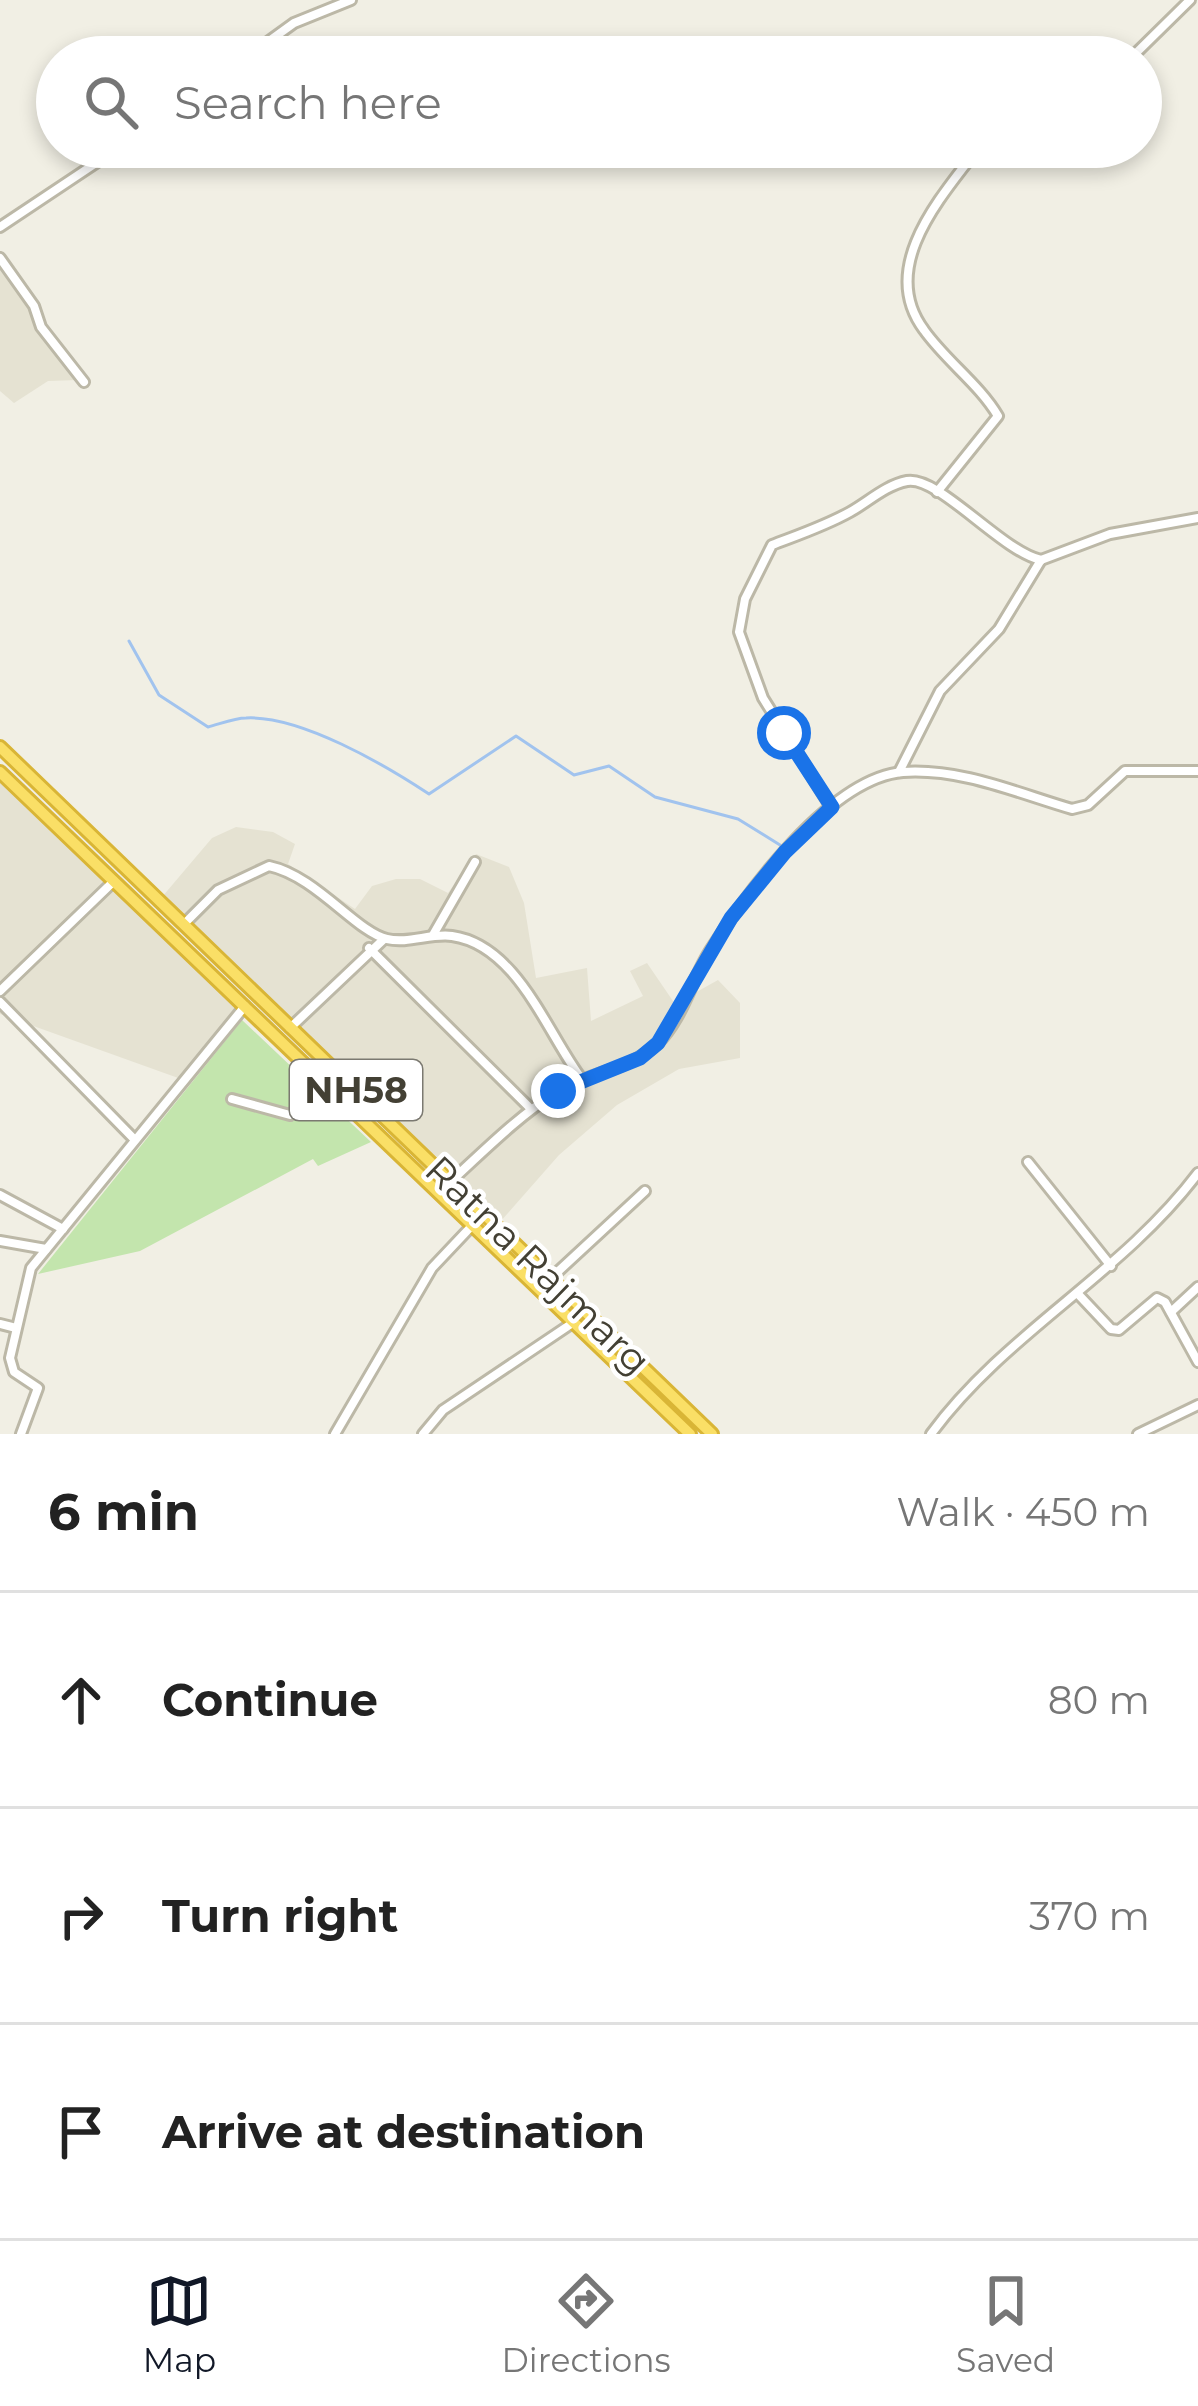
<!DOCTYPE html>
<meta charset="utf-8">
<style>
:root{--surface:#fff;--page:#f2f2f2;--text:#222;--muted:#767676;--line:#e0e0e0;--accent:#111827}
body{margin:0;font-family:Montserrat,sans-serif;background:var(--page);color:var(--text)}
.stop{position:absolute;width:36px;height:36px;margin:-27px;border:9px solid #1a73e8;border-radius:50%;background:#fff}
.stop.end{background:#1a73e8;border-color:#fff;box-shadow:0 3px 12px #0008}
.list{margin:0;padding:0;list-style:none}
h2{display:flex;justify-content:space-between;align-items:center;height:156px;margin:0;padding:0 48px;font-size:51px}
h2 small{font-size:39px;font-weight:400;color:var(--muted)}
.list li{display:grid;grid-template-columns:78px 1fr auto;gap:36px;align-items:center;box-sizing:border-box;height:216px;padding:0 48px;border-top:3px solid var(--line)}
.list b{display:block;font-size:45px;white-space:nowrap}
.list em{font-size:39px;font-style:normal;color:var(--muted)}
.icon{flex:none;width:66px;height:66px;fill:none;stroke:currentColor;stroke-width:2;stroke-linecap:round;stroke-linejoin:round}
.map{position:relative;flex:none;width:1198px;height:1434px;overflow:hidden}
.search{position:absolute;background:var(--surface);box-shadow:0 6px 18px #0003;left:36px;right:36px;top:36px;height:132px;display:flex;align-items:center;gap:30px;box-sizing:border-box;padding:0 42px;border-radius:66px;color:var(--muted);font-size:45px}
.sheet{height:804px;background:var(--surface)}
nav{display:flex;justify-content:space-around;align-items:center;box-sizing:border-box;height:168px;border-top:3px solid var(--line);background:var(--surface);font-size:33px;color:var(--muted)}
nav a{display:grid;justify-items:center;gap:6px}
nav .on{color:var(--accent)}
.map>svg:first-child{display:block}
.residential{fill:#e5e2d2}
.green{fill:#c3e5ad}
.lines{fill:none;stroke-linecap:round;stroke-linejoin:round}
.stream{stroke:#a1c3ee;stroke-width:3}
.minor-casing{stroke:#bcb8a7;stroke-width:14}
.highway-casing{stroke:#d9b536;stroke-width:16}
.minor{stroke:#fff;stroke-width:8}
.highway{stroke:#fadf66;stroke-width:10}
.route{stroke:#1a73e8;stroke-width:15}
.labels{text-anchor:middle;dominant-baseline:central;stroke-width:9;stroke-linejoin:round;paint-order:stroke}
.shield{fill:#fff;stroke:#7b7971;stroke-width:3}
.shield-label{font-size:36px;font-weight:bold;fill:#434034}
.street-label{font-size:39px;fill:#434034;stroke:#fff}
</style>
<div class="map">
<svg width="1198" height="1434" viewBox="0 0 1198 1434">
<rect width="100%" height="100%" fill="#f1efe4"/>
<g class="residential">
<polygon points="0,264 78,380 48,381 14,403 0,391"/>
<polygon points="0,780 240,1008 181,1079 0,1014"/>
<polygon points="236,827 273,832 295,844 288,864 355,909 372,886 396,879 420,879 448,893 476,854 509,867 524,903 536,978 587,968 591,1021 643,996 630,971 647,963 675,1004 718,980 740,1003 740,1058 679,1069 617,1105 559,1155 500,1222 450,1167 404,1131 162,897 212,838"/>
</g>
<polygon class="green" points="242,1020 371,1142 318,1166 313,1159 140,1251 38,1274"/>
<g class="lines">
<path class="stream" d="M 129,641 L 159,695 L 208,727 C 220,724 234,718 246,718 C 300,715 385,765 429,794 L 516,736 L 574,775 L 609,766 L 655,797 L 738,819 L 780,845"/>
<g class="minor-casing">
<g id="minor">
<polyline points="247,57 294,23 351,0"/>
<polyline points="1132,57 1190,0"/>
<polyline points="1008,147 1035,159 1051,147"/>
<polyline points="0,227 120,147"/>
<polyline points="0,258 34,306 41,327 84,382"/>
<path d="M 937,492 L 998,416 C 979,384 946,361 924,330 C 877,267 941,197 979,147"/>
<polyline points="899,772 940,691 999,629 1041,560 1110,534 1198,518"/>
<path d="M 831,807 L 763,698 L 739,632 L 745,599 L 772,545 C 798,535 825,526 850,512 C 868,502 886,485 907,481 C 938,475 1001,551 1041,560"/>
<path d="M 184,924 L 218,890 L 269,866 C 316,876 356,932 387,939 C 408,944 431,933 452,936 C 517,945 547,1033 581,1078"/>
<polyline points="433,935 475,862"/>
<polyline points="369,948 531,1109"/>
<polyline points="0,991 114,881"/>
<polyline points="0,1002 135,1140"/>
<polyline points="290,1028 384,939"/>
<polyline points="232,1099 290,1115 324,1084"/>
<polyline points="1028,1162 1111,1266"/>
<path d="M 439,1192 C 478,1157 514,1119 558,1091 C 589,1073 632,1069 657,1044 C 683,1019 692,978 711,949 C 747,893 830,778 903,772 C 961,768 1017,793 1072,809 L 1088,805 L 1125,771 L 1198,771"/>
<polyline points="0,1195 63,1229"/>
<polyline points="0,1241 46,1249"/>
<polyline points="551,1278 645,1191"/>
<polyline points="1078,1294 1111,1329 1119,1330 1157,1298 1165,1302 1198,1362"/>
<polyline points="1171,1312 1198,1287"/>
<polyline points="0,1324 16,1328"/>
<polyline points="21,1434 38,1388 14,1372 10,1358 31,1268 245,1006"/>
<polyline points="335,1434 432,1268 483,1214"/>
<polyline points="423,1434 443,1410 574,1322"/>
<path d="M 931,1434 C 1005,1333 1122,1274 1198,1173"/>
<polyline points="1138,1434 1198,1405"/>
</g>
</g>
<g class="highway-casing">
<g id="highway">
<polyline points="0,747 712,1434"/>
<polyline points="0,772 690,1434"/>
</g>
</g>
<use href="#minor" class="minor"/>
<use href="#highway" class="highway"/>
</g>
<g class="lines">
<polyline class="route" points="558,1091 640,1058 658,1043 731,918 785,852 832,807 784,733"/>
</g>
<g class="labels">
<rect class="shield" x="290" y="1060" width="132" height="60" rx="9"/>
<g class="shield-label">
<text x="356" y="1090">NH58</text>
</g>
<g class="street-label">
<text transform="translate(538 1265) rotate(44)">Ratna Rajmarg</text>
</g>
</g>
</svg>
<div class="stop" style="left:784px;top:733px"></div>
<div class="stop end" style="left:558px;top:1091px"></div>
<div class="search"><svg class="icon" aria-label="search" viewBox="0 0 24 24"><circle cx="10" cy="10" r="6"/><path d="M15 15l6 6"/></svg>Search here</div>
</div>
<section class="sheet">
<h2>6 min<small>Walk · 450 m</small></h2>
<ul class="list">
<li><svg class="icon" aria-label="ahead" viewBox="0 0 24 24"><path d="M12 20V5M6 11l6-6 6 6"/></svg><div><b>Continue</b></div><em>80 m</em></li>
<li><svg class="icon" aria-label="right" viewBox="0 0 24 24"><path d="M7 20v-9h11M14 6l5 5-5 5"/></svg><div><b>Turn right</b></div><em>370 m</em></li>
<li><svg class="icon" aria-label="arrive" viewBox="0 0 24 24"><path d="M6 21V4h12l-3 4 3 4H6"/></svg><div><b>Arrive at destination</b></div></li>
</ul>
</section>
<nav>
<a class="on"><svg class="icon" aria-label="map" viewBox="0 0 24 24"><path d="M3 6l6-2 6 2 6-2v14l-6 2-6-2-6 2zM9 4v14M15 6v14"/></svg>Map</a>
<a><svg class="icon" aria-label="directions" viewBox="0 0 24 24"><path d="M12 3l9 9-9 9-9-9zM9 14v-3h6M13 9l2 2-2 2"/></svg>Directions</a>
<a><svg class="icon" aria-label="saved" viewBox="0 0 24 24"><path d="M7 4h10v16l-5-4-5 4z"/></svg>Saved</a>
</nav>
